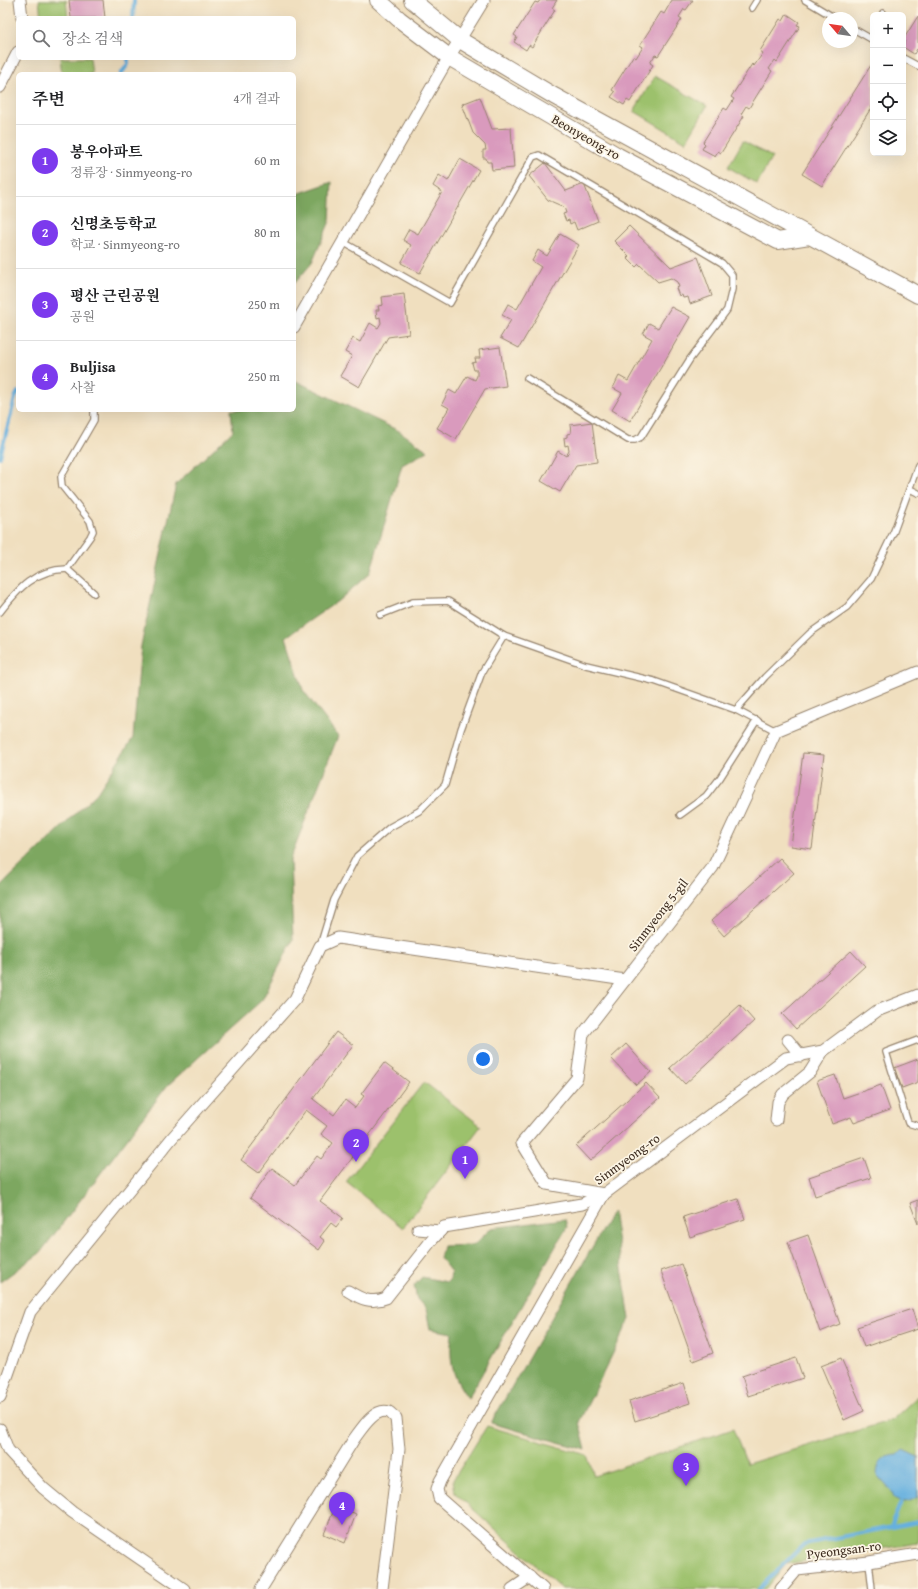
<!DOCTYPE html>
<html lang="ko">
<meta charset="utf-8">
<style>
:root{--surface:#fff;--page:#f6f6f6;--text:#202124;--muted:#757577;--line:#e0e0e0;--accent:#7c3aed}
body{margin:0;font-family:"Gentium Book Plus","Noto Serif KR",serif;background:var(--page);color:var(--text)}
.controls{position:absolute;right:12px;top:12px;display:grid;overflow:hidden;border-radius:6px;box-shadow:0 4px 16px #0002}
.controls button{width:36px;height:36px;display:grid;place-items:center;padding:0;border:0;border-bottom:1px solid var(--line);background:var(--surface);color:var(--text);font:20px sans-serif}
.compass{position:absolute;left:822px;top:12px;width:36px;height:36px;border-radius:50%;background:var(--surface);box-shadow:0 4px 16px #0002;rotate:299deg}
.you{position:absolute;left:483px;top:1059px;width:14px;height:14px;margin:-10px;border:3px solid #fff;border-radius:50%;background:#1a73e8;box-shadow:0 0 0 6px #1a73e833}
.badge{display:grid;place-items:center;width:26px;height:26px;border-radius:50%;background:var(--accent);color:#fff;font-size:13px;font-weight:700}
.pin{position:absolute;translate:-50% -33px;filter:drop-shadow(0 1px 2px #0008)}
.pin::after{content:'';position:absolute;top:21px;width:14px;height:12px;background:inherit;clip-path:polygon(0 0,100% 0,50% 100%)}
.list{margin:0;padding:0;list-style:none}
h2{display:flex;justify-content:space-between;align-items:center;height:52px;margin:0;padding:0 16px;font-size:17px}
h2 small{font-size:13px;font-weight:400;color:var(--muted)}
.list li{display:grid;grid-template-columns:26px 1fr auto;gap:12px;align-items:center;box-sizing:border-box;height:72px;padding:0 16px;border-top:1px solid var(--line)}
.list b{display:block;font-size:15px;white-space:nowrap}
.list p{margin:0;font-size:13px;white-space:nowrap;color:var(--muted)}
.list em{font-size:13px;font-style:normal;color:var(--muted)}
.icon{flex:none;width:22px;height:22px;fill:none;stroke:currentColor;stroke-width:2;stroke-linecap:round;stroke-linejoin:round}
.map{position:relative;flex:none;width:918px;height:1589px;overflow:hidden}
.search{position:absolute;background:var(--surface);box-shadow:0 4px 16px #0002;left:16px;top:16px;width:280px;height:44px;display:flex;align-items:center;gap:10px;box-sizing:border-box;padding:0 14px;border-radius:6px;color:var(--muted);font-size:15px}
.panel{position:absolute;background:var(--surface);box-shadow:0 4px 16px #0002;left:16px;top:72px;width:280px;height:340px;border-radius:6px}
.map>svg:first-child{display:block}
.green{fill:#9cc16c;stroke:#6c7645}
.forest{fill:#7da760;stroke:#5c683f}
.water{fill:#66b0df;stroke:#506d7e}
.lines{fill:none;stroke-linecap:round;stroke-linejoin:round}
.stream{stroke:#66b0df;stroke-width:4}
.building{fill:#d99abd}
.service-casing{stroke:#96846e;stroke-width:8}
.minor-casing{stroke:#96846e;stroke-width:13}
.secondary-casing{stroke:#96846e;stroke-width:18}
.service{stroke:#fff;stroke-width:5.5}
.minor{stroke:#fff;stroke-width:11}
.secondary{stroke:#fff;stroke-width:16}
.labels{text-anchor:middle;dominant-baseline:central;stroke-width:3.5;stroke-linejoin:round;paint-order:stroke}
.street-label{font-size:13px;fill:#3b2a1e;stroke:#fcf5e5}
</style>
<div class="map">
<svg width="918" height="1589" viewBox="0 0 918 1589">
<rect width="100%" height="100%" fill="#fcf5e5"/>
<filter id="ink" filterUnits="userSpaceOnUse"><feTurbulence type="fractalNoise" baseFrequency=".025" numOctaves="2"/><feDisplacementMap in="SourceGraphic" scale="8" xChannelSelector="R" yChannelSelector="G"/><feConvolveMatrix kernelMatrix="1 2 1 2 8 2 1 2 1" color-interpolation-filters="sRGB"/></filter>
<filter id="wash" filterUnits="userSpaceOnUse"><feTurbulence type="fractalNoise" baseFrequency=".012" numOctaves="4" result="noise"/><feDisplacementMap in="SourceGraphic" scale="16" xChannelSelector="R" yChannelSelector="G"/><feGaussianBlur stdDeviation="0.9" result="paint"/><feColorMatrix in="noise" values="0 0 0 0 0 0 0 0 0 0 0 0 0 0 0 0 0 1.4 0 .05"/><feComposite in="paint" operator="in"/></filter>
<g filter="url(#wash)">
<rect width="100%" height="100%" fill="#f0dfbf"/>
<g class="green">
<polygon points="39,0 66,0 68,18 41,18"/>
<polygon points="60,58 90,58 92,74 62,74"/>
<polygon points="655,76 707,106 686,142 634,111"/>
<polygon points="743,141 772,157 757,184 728,167"/>
<polygon points="424,1082 481,1126 403,1228 346,1182"/>
<polygon points="918,1396 918,1543 786,1564 766,1589 562,1589 455,1493 453,1480 487,1426 587,1455 594,1476 733,1429 747,1464 892,1420"/>
</g>
<g class="forest">
<polygon points="332,182 330,221 312,263 294,284 294,196 297,194"/>
<polygon points="294,380 399,431 428,451 402,465 370,573 338,601 286,637 303,690 338,736 290,859 293,940 262,1000 167,1086 40,1253 0,1282 0,887 97,793 133,738 141,646 176,484 233,431 231,410 294,410"/>
<polygon points="613,1211 630,1319 579,1422 586,1450 491,1423"/>
<path d="M 565,1219 L 567,1227 L 468,1398 C 451,1376 449,1359 452,1333 L 430,1329 L 426,1309 L 417,1299 L 414,1286 L 422,1277 L 447,1282 L 450,1279 L 451,1272 L 440,1258 L 443,1246 L 474,1245 L 491,1228 Z"/>
</g>
<path class="water" d="M 903,1450 L 918,1457 L 918,1496 C 909,1503 904,1504 894,1498 L 892,1492 L 877,1475 C 878,1460 883,1456 898,1455 Z"/>
<g class="lines">
<g class="stream">
<polyline points="133,18 134,0"/>
<polyline points="121,74 128,64 128,58"/>
<polyline points="0,457 15,398 18,392"/>
<polyline points="891,1527 901,1502"/>
<polyline points="759,1589 804,1544 918,1522"/>
</g>
</g>
<g id="blocks">
<g class="building">
<polygon points="69,0 103,0 105,18 71,18"/>
<polygon points="540,0 557,0 552,8 555,10 532,47 529,45 526,50 514,42 517,37 514,35 535,2 538,3"/>
<polygon points="672,0 693,0 686,10 684,9 679,17 682,19 658,56 655,55 650,63 653,65 630,102 627,100 624,105 611,97 615,92 612,90 633,56 636,58 643,47 640,45 661,12 664,14"/>
<polygon points="787,14 799,22 797,25 800,26 777,62 775,60 769,69 772,71 749,108 746,106 741,114 744,116 721,153 718,151 715,156 702,149 705,144 703,142 724,108 727,110 734,99 731,97 752,64 754,66 763,53 760,51 780,19 783,21"/>
<polygon points="918,16 918,50 917,49 914,54 903,47 905,41 903,40"/>
<polygon points="873,62 873,105 822,186 802,174"/>
<polygon points="480,97 492,129 511,128 514,168 492,170 491,162 487,162 486,158 483,158 483,150 486,150 485,145 473,133 462,104"/>
<polygon points="460,159 479,170 420,273 401,263 411,245 403,240 409,229 418,234 442,192 433,186 439,175 448,181"/>
<polygon points="545,163 566,191 584,184 598,221 577,230 574,222 570,224 569,220 566,221 563,214 566,213 564,207 548,200 529,176"/>
<polygon points="629,226 671,267 698,257 712,296 690,304 688,297 683,298 682,295 679,296 676,288 679,287 677,282 671,278 658,282 639,264 636,267 627,258 629,256 614,241"/>
<polygon points="560,234 579,245 519,348 500,338 511,320 502,315 508,304 517,309 541,267 532,261 538,250 547,256"/>
<polygon points="404,294 409,334 388,337 359,387 340,376 352,356 345,352 353,338 360,342 370,323 378,328 381,323 380,317 377,318 376,310 379,310 378,306 383,305 382,297"/>
<polygon points="671,307 690,317 630,421 612,410 622,393 613,388 619,376 628,381 652,339 643,334 649,323 658,328"/>
<polygon points="500,347 506,386 485,389 456,439 437,428 449,408 442,404 449,390 456,394 467,376 475,380 477,376 477,370 474,370 472,363 476,362 475,358 480,358 479,350"/>
<polygon points="592,422 597,462 576,465 560,492 541,481 558,451 566,456 569,451 568,445 565,446 564,438 567,437 567,434 571,433 570,425"/>
<polygon points="803,753 824,755 812,849 791,846"/>
<polygon points="780,858 794,873 724,936 711,921"/>
<polygon points="851,951 865,966 796,1029 782,1014"/>
<polygon points="740,1005 754,1021 685,1084 670,1068"/>
<polygon points="336,1032 353,1045 313,1099 334,1115 345,1100 355,1108 364,1096 361,1094 384,1063 409,1082 320,1201 343,1218 336,1227 331,1223 320,1237 325,1241 319,1250 250,1198 272,1168 295,1185 317,1156 321,1159 333,1143 321,1134 327,1126 306,1110 259,1173 241,1160"/>
<polygon points="626,1044 651,1072 636,1085 611,1058"/>
<polygon points="918,1059 918,1082 902,1088 894,1068"/>
<polygon points="835,1075 843,1098 881,1085 890,1110 854,1123 851,1117 832,1124 817,1081"/>
<polygon points="646,1083 660,1098 590,1161 576,1146"/>
<polygon points="864,1158 871,1178 815,1196 809,1177"/>
<polygon points="738,1199 745,1219 690,1237 683,1217"/>
<polygon points="918,1200 918,1224 910,1203"/>
<polygon points="808,1235 840,1324 820,1332 788,1242"/>
<polygon points="681,1264 713,1353 693,1361 661,1271"/>
<polygon points="912,1309 918,1329 864,1347 857,1327"/>
<polygon points="796,1358 803,1378 748,1396 742,1376"/>
<polygon points="841,1358 864,1411 844,1420 821,1366"/>
<polygon points="684,1383 690,1403 635,1421 629,1401"/>
<polygon points="336,1505 356,1514 345,1543 324,1534"/>
</g>
</g>
</g>
<g filter="url(#ink)">
<use href="#blocks" fill-opacity="0" stroke="#96846e" stroke-width="1"/>
<g class="lines">
<g class="service-casing">
<g id="service">
<polyline points="805,0 835,18"/>
<polyline points="752,8 757,0"/>
<polyline points="883,15 883,13"/>
<polyline points="852,28 873,40"/>
<polyline points="903,58 918,66"/>
<polyline points="343,242 450,303 529,164 533,157 539,155 722,263 732,275 732,289 727,310 690,359 641,437 635,440 628,440 527,378"/>
<polyline points="910,489 918,493"/>
<polyline points="67,569 90,537 93,531 90,521 62,486 61,477 94,420 94,410"/>
<path d="M 0,612 C 19,588 34,570 67,569 L 94,593"/>
<polyline points="380,615 413,602 448,601 504,636 586,665 654,681 736,710 776,731"/>
<polyline points="736,710 765,677 810,633 847,607 871,579 894,531 918,465"/>
<polyline points="680,815 706,796 720,778 757,720"/>
<polyline points="320,946 334,900 357,856 390,827 419,811 445,785 461,729 482,672 504,636"/>
<polyline points="918,1040 886,1052 908,1123 918,1126"/>
<polyline points="869,1562 872,1589"/>
</g>
</g>
<g class="minor-casing">
<g id="minor">
<polyline points="20,0 22,18"/>
<polyline points="0,87 18,52"/>
<polyline points="294,327 449,57 484,0"/>
<polyline points="788,1040 801,1056"/>
<polyline points="776,1120 778,1102 783,1094 810,1072 823,1051"/>
<polyline points="604,1194 547,1184 522,1143 577,1078 583,1034 713,867 776,731 918,672"/>
<polyline points="418,1229 440,1231"/>
<path d="M 348,1291 C 361,1299 371,1304 386,1298 L 431,1241 L 444,1227 L 582,1204 L 604,1194 L 786,1058 L 823,1051 L 877,1011 L 918,995"/>
<polyline points="0,1397 30,1312 172,1138 295,999 320,946 338,938 625,980"/>
<polyline points="0,1429 8,1450 43,1488 72,1512 184,1589"/>
<path d="M 261,1589 L 354,1439 C 361,1430 374,1407 389,1412 C 391,1413 394,1417 396,1418 L 399,1449 L 382,1589"/>
<polyline points="512,1589 530,1577"/>
<polyline points="543,1589 439,1498 437,1489 440,1481 604,1194"/>
<polyline points="781,1589 797,1570 869,1562 918,1554"/>
</g>
</g>
<g class="secondary-casing">
<g id="secondary">
<polyline points="378,0 399,19 449,57 618,156 778,241 809,236"/>
<polyline points="412,0 460,40 554,96 918,295"/>
</g>
</g>
<use href="#service" class="service"/>
<use href="#minor" class="minor"/>
<use href="#secondary" class="secondary"/>
</g>
</g>
<g class="labels">
<g class="street-label">
<text transform="translate(586 137) rotate(30)">Beonyeong-ro</text>
<text transform="translate(658 915) rotate(-52)">Sinmyeong 5-gil</text>
<text transform="translate(627 1159) rotate(-36)">Sinmyeong-ro</text>
<text transform="translate(844 1550) rotate(-7)">Pyeongsan-ro</text>
</g>
</g>
</svg>
<div class="controls">
<button>+</button>
<button>−</button>
<button><svg class="icon" aria-label="locate" viewBox="0 0 24 24"><circle cx="12" cy="12" r="6"/><path d="M12 2v4M12 18v4M2 12h4M18 12h4"/></svg></button>
<button><svg class="icon" aria-label="layers" viewBox="0 0 24 24"><path d="M12 4l9 5-9 5-9-5zM3 14l9 5 9-5"/></svg></button>
</div>
<svg class="compass" viewBox="-18 -18 36 36"><path d="M0-13l5 13h-10z" fill="#e53935"/><path d="M0 13l5-13h-10z" fill="#757577"/></svg>
<div class="you"></div>
<div class="pin badge" style="left:465px;top:1179px">1</div>
<div class="pin badge" style="left:356px;top:1162px">2</div>
<div class="pin badge" style="left:686px;top:1486px">3</div>
<div class="pin badge" style="left:342px;top:1525px">4</div>
<div class="search"><svg class="icon" aria-label="search" viewBox="0 0 24 24"><circle cx="10" cy="10" r="6"/><path d="M15 15l6 6"/></svg>장소 검색</div>
<section class="panel">
<h2>주변<small>4개 결과</small></h2>
<ul class="list">
<li><span class="badge">1</span><div><b>봉우아파트</b><p>정류장 · Sinmyeong-ro</p></div><em>60 m</em></li>
<li><span class="badge">2</span><div><b>신명초등학교</b><p>학교 · Sinmyeong-ro</p></div><em>80 m</em></li>
<li><span class="badge">3</span><div><b>평산 근린공원</b><p>공원</p></div><em>250 m</em></li>
<li><span class="badge">4</span><div><b>Buljisa</b><p>사찰</p></div><em>250 m</em></li>
</ul>
</section>
</div>
